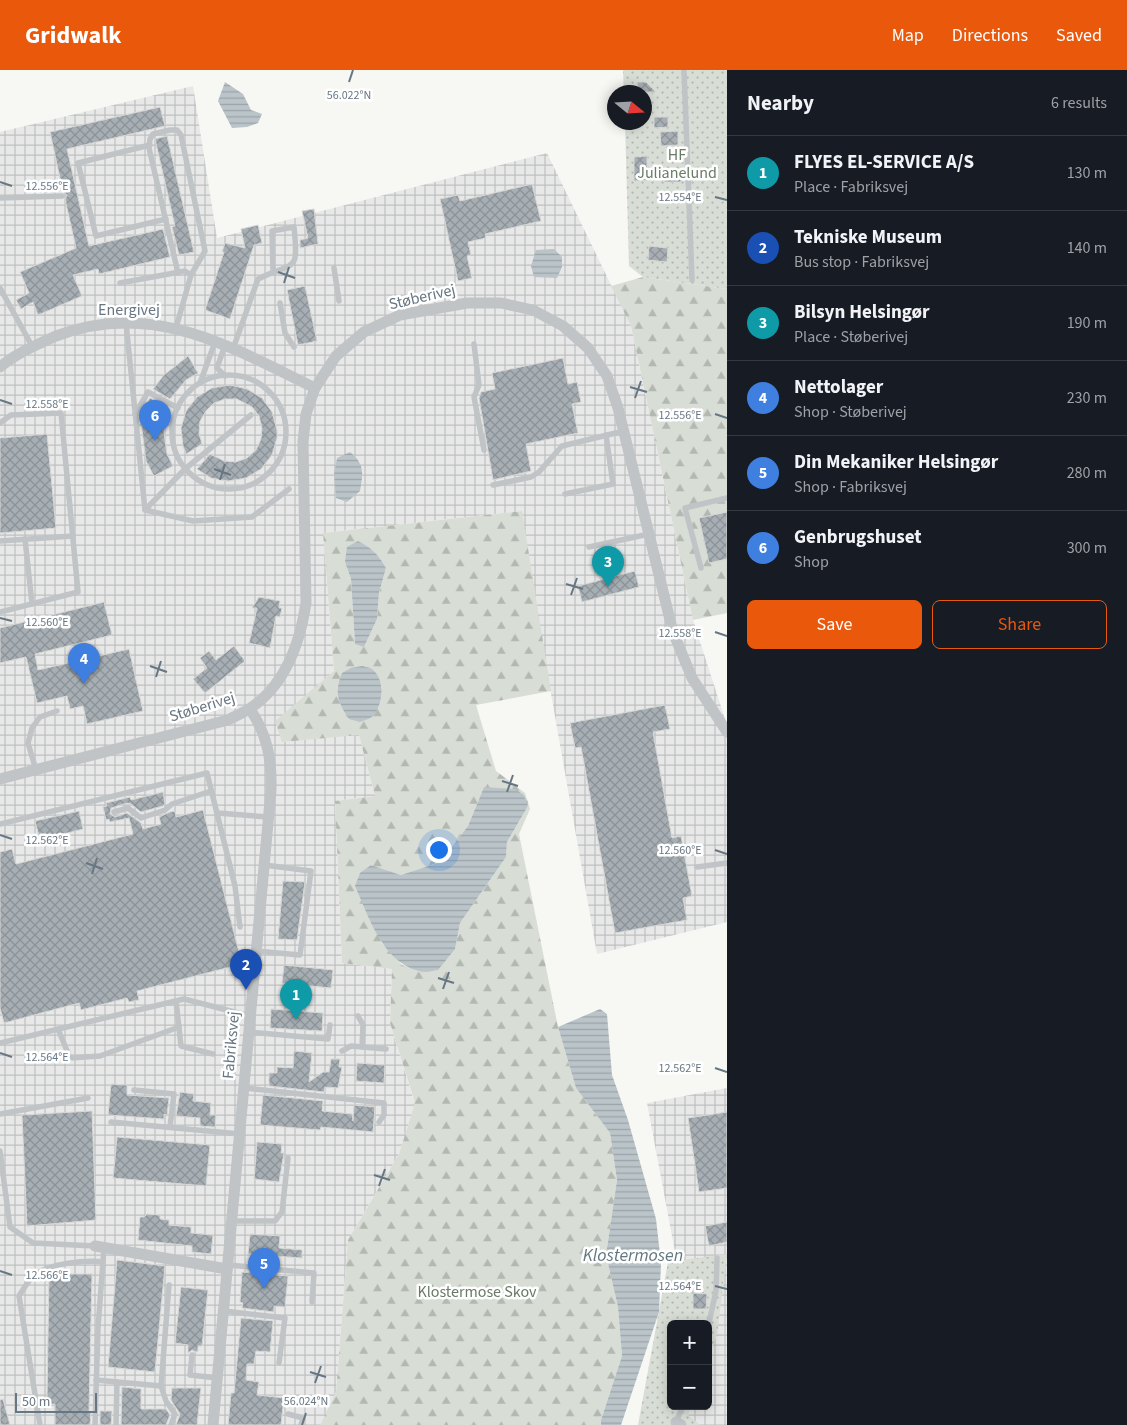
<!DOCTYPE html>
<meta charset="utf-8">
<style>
:root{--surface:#171b24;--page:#20242c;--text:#f1f3f6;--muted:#9ea1a6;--line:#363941;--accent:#ea580c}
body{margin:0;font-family:"Source Sans 3",sans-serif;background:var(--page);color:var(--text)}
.controls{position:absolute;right:15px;bottom:15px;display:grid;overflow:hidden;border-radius:8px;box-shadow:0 2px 12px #0003}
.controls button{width:45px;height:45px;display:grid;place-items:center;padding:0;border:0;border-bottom:1px solid var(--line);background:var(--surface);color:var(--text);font:25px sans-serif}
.compass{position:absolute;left:607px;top:15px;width:45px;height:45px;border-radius:50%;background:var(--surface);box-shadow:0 2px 12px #0003;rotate:108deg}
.scale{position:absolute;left:15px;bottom:12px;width:82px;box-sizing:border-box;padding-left:5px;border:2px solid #677683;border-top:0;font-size:14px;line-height:18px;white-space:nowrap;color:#677683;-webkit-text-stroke:4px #fff;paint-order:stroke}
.you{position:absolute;left:438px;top:779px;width:18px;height:18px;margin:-12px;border:4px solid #fff;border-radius:50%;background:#1a73e8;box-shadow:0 0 0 8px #1a73e833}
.badge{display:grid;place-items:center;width:32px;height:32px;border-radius:50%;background:var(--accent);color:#fff;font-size:16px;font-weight:700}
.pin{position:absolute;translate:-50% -41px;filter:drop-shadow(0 1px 2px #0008)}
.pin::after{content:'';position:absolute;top:26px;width:18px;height:15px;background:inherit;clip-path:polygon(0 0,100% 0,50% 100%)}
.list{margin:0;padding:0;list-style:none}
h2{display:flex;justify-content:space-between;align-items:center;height:65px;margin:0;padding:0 20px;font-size:21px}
h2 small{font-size:16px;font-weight:400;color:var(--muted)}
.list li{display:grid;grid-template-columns:32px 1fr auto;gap:15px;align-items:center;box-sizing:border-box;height:75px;padding:0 20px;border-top:1px solid var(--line)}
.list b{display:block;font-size:19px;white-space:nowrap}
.list p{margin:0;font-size:16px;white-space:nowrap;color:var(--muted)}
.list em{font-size:16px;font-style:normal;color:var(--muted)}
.actions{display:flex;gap:10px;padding:15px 20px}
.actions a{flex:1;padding:11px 0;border:1px solid var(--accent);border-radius:8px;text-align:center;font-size:18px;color:var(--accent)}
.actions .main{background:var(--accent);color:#fff}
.map{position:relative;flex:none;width:727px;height:1355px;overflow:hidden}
header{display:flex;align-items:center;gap:30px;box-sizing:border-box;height:70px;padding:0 25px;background:var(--accent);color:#fff}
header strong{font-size:24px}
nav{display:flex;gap:28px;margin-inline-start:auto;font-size:18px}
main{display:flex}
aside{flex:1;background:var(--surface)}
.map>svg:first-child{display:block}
.industrial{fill:url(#industrial-grid)}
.forest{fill:url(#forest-firs);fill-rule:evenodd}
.garden{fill:url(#garden-dots)}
.water{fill:url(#water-rules)}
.building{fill:url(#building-cross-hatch);stroke:#d8d8d6}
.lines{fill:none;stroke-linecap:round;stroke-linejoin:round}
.lane{stroke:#c0c4c7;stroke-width:5.5}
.street{stroke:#c0c4c7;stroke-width:11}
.ticks{fill:none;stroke:#677683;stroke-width:2}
.labels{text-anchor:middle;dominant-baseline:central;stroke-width:5;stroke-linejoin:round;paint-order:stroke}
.park-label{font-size:16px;fill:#697b66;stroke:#fff}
.street-label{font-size:16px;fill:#677683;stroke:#fff}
.water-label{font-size:18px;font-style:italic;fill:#63777f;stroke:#fff}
.ticks-label{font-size:12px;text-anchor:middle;fill:#677683;stroke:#fff;stroke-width:5;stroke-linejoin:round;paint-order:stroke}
</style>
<header>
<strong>Gridwalk</strong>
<nav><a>Map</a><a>Directions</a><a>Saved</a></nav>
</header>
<main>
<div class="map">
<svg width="727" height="1355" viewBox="0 0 727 1355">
<defs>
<pattern id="industrial-grid" width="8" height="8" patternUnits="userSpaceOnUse" patternTransform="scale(1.25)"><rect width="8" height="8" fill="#e7e8e7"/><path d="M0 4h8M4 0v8" fill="none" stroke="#bfc1c1"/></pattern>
<pattern id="forest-firs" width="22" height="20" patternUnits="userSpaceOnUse" patternTransform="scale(1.25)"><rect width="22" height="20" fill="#d8ddd5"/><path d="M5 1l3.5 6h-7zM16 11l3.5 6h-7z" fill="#b3b8b2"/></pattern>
<pattern id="garden-dots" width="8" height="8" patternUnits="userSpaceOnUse" patternTransform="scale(1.25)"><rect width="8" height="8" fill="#d8ddd5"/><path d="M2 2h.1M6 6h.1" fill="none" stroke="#b3b8b2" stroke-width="1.8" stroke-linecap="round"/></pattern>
<pattern id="water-rules" width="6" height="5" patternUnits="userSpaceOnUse" patternTransform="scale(1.25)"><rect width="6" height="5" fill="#bac4c9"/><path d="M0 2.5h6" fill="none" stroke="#9ba4a9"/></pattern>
<pattern id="building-cross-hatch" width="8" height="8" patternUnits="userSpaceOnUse" patternTransform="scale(1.25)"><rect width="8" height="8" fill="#a7afb4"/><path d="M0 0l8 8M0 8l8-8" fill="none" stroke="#8c9398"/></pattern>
</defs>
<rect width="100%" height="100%" fill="#f7f7f4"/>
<g class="industrial">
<polygon points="193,16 217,168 547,83 631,256 693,550 727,655 727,852 597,884 544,584 521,441 323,463 334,601 282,672 359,664 375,726 335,731 342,893 392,899 390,953 415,1034 399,1084 348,1170 336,1322 320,1355 0,1355 0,62"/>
<polygon points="727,1018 727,1355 648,1355 671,1336 708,1336 708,1254 681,1214 647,1033"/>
</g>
<g class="forest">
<polygon points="643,207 727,219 727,543 693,550 631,256 611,216"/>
<path d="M 522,441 L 551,621 L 476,635 L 496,701 L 525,723 L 530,739 L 519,764 L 558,957 L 576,1018 L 610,1063 L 617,1110 L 606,1185 L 618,1237 L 622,1286 L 601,1350 L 601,1355 L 320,1355 L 336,1322 L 348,1170 L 399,1084 L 415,1033 L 390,953 L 392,899 L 342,893 L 335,731 L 375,726 L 359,665 L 282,672 L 275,651 L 334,601 L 323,463 ZM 358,471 C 371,477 379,485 386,498 L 379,523 L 377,549 L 364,577 L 355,573 L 351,509 L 345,492 ZM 484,717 L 528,736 L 507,772 L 506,787 L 460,853 L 455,879 L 420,902 L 402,895 L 381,872 L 371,795 L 401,805 L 440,792 L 468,756 Z"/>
</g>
<g class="garden">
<polygon points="623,0 727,0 727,219 643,207 629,196 625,53 644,52 644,22 624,22"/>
<polygon points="727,1184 717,1264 708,1289 708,1254 671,1254 671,1336 691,1336 688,1345 700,1355 638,1355 668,1192"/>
</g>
<g class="water">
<polygon points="225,12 243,24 251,40 262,44 258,53 247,57 232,58 218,31"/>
<polygon points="554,179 562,187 562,197 557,208 534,207 531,196 536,180"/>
<path d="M 350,382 C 365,394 363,404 360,421 L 347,432 L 336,428 L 334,404 L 337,388 Z"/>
<path d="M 358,471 C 371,477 379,485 386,498 L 379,523 L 377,549 L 364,577 L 355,574 L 351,509 L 345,492 L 347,477 Z"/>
<path d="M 362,596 C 366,597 370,597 373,600 C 385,610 383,633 374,645 C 371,649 364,650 360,652 L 349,649 C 338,632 334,623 342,603 L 351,598 Z"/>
<path d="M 484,717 L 515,719 L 524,725 L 528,736 L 507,772 L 506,787 L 460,853 L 455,879 L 438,900 C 432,901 424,903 418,901 C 382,891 369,847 355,816 L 360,803 L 371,795 L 401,805 L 440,792 L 468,756 Z"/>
<polygon points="600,939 607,944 612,1005 628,1050 656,1149 661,1193 659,1242 621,1355 601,1355 601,1350 622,1286 618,1237 606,1185 617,1110 610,1063 576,1018 558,957"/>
</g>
<g class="building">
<polygon points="637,12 646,12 656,22 638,22"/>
<polygon points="160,37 165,56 67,79 89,176 163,159 170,187 99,204 98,199 73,205 82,226 38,245 33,232 21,239 16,230 29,223 20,202 76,178 65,129 67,125 63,122 50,62"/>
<polygon points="654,47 668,47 668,57 654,58"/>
<polygon points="678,61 678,75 661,76 660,62"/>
<polygon points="167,66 194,182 179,185 172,157 175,156 155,69"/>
<polygon points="647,86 647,101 655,101 655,110 634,111 634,87"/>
<polygon points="680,102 681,112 664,112 664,103"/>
<polygon points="532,114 541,151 485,164 486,168 468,172 471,185 467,186 472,208 458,211 440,129 458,125 460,131"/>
<polygon points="314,139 318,174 300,178 300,170 308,168 302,141"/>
<polygon points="258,155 262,173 254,175 230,249 205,240 224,182 222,182 225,173 245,178 241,159"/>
<polygon points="649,176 668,178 667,192 648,190"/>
<polygon points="305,216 317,271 298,275 287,220"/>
<polygon points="188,286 198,303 186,310 170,329 153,319 164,305"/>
<polygon points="563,288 568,314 577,312 581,332 572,334 578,363 526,374 531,401 493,410 479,328 481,322 495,319 492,303"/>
<polygon points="230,315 247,319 262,328 272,342 277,360 277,368 272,385 261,399 246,408 228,411 211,408 197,399 210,384 224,391 236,392 247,388 256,380 261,369 262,358 259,346 252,337 237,329 225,329 214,333 206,341 200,351 199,363 202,374 186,384 183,376 181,358 186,341 197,327 212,318"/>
<polygon points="150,328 168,338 164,362 167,384 173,396 154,406 146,391 142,360 143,345"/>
<polygon points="47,364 56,458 0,463 0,368"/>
<polygon points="727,442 727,489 709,493 699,448"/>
<polygon points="635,501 639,517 582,532 578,516"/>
<polygon points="259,527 280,531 279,538 282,538 280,547 276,546 270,578 249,573 257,538 252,538"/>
<polygon points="104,532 112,565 35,584 38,600 129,579 143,641 87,654 83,636 70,639 67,626 37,633 26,587 0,593 0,558"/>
<polygon points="234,576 245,591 205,623 193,609 207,598 200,588 209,581 216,590"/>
<polygon points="665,635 670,659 653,662 672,768 681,766 692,826 683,828 687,850 615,863 581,677 575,678 570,653"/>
<polygon points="163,722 165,733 163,736 141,742 131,734 127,733 111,738 110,744 115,747 127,743 141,753 143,759 161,754 159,747 170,742 175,741 176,747 203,740 242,894 137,921 139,930 129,932 127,928 81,940 79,933 4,953 0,938 0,782 12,779 16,794 133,764 129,748 110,752 109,749 106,750 103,737 107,736 106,733 130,727 131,730"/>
<polygon points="79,741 83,759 40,770 35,751"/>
<polygon points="283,811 305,812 297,870 278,869"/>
<polygon points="284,895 333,900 331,918 282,913"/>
<polygon points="271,939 323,943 322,961 270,958"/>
<polygon points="294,981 312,983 309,1012 323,1002 329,1002 331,989 340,989 339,997 342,997 338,1018 325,1017 324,1022 269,1016 269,1003 277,1003 277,997 293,998"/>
<polygon points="357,993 385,995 384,1013 356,1011"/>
<polygon points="111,1014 127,1015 127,1025 169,1028 167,1045 164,1044 164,1049 108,1045"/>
<polygon points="180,1022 194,1024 193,1031 211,1033 210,1045 216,1045 215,1057 200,1056 200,1048 176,1046"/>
<polygon points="263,1025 323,1031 322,1041 352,1044 353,1051 354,1035 375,1037 373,1062 321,1057 320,1060 260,1055"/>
<polygon points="92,1041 96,1150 27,1156 22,1045"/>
<polygon points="727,1042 727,1118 699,1122 688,1048"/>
<polygon points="117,1067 210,1075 206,1116 113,1108"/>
<polygon points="257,1072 282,1074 281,1083 284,1083 279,1112 254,1109"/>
<polygon points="147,1144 160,1145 160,1149 169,1150 169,1155 191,1157 191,1163 213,1165 211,1184 192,1182 192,1176 138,1170 140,1147 144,1147"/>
<polygon points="727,1152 727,1172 709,1176 705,1156"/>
<polygon points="250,1164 280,1166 279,1178 302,1180 302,1188 248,1184"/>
<polygon points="117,1190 165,1196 155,1302 108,1297"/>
<polygon points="242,1202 288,1206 285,1237 274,1236 274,1242 242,1238 243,1233 240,1232"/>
<polygon points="49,1204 92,1204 89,1341 91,1341 90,1355 55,1355 55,1334 51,1334 51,1329 47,1329"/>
<polygon points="181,1217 208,1220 202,1276 198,1276 198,1281 196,1282 192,1280 188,1283 188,1275 175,1273"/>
<polygon points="693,1223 707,1224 706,1239 693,1239"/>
<polygon points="241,1248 273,1251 270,1282 256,1281 254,1294 247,1294 246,1310 259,1312 257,1325 284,1328 281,1355 228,1355 231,1323 234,1323"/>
<polygon points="122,1317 141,1319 141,1339 166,1339 170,1345 166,1355 121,1355"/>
<polygon points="172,1318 201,1318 197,1355 176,1355 180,1344 171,1330"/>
<polygon points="3,1329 10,1355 0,1355 0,1330"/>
<polygon points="100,1341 112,1341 111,1355 100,1355"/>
</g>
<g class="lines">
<g class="lane">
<polyline points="684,0 692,210"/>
<polyline points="150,75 78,93 96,166 166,149"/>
<polyline points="0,128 62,126"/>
<polyline points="334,198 339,231"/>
<polyline points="178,203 149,78 150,69 153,64 170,60 177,60 181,65 205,181 191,205"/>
<polyline points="120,213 185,201 191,205 176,258"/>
<polyline points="0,218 32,276"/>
<polyline points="280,233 285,263 294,277"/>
<polyline points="126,253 145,440 193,451 252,447 289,419"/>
<polyline points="474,274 479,315 474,327 484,380"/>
<path d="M 233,279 L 258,209 C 295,191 299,204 294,157 L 272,161 L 273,202"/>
<circle cx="229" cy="362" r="57"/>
<polyline points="225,306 217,298 225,275"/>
<polyline points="200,313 215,272"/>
<polyline points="135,344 148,322 178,338"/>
<polyline points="0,353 11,345 61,343 78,522 0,542"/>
<polyline points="493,415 531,407 539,402 562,376 624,361"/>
<polyline points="565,424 613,414 606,365"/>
<polyline points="145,440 185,399 251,345"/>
<polyline points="25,469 32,534"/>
<polyline points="0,471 73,466"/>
<polyline points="589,477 649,464"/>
<polyline points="701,498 685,438 727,428"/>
<polyline points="36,700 28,673 32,658 40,647 57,641"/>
<polyline points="114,742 128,738 141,748 165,740 172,734 211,721"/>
<polyline points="217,743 268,747"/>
<polyline points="0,754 207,703 235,816 240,857"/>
<polyline points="697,797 727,793"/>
<polyline points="256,881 300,885 311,801 264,795"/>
<polyline points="176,931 181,976 213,984"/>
<polyline points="358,946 363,955 362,977"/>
<polyline points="58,959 70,988 100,986 179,957"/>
<polyline points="249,962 328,969 330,955"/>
<polyline points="0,973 184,929 250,946"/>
<polyline points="342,981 351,976 386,979"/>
<polyline points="244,1018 384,1033 384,1045 379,1052"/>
<polyline points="134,1020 174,1024 170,1057"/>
<polyline points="0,1044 88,1028"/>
<polyline points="111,1052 240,1064"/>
<polyline points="0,1081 10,1157 33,1173 95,1176"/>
<polyline points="232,1151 275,1151 282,1142 288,1088"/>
<polyline points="228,1195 314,1203 312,1232"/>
<polyline points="224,1241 285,1248 279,1293"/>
<polyline points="708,1257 716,1221 717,1188"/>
<polyline points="192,1285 190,1305 217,1308"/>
<polyline points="96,1310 161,1316 169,1215"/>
<polyline points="161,1316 166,1331 175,1344 171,1355"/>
<polyline points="288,1344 303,1348 301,1355"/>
<polyline points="676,1352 683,1336"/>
<path d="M 40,1355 L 19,1226 C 24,1218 29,1209 36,1204 C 51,1193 85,1190 103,1192"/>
<polyline points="95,1355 98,1258 104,1178"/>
<polyline points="116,1355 117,1312"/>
</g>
<g class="street">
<path d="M 0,297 C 17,283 36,275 56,266 C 152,229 231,277 315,318"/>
<path d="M 0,709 L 228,650 C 235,646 243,643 249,639 C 285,616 300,573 306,533 L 303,372 L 306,344 L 315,318 L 336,286 L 364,262 L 400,245 L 467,233 L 501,233 L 533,240 L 563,256 L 588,278 L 607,306 L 618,338 L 673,562 L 692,608 L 727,662"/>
<polyline points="95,1176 227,1199"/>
<polyline points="676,1352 681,1355"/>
<path d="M 213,1355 L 271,720 C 272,689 267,664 250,639"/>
</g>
</g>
<path class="ticks" d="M 349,12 L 353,0M 0,112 L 12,116M 715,127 L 727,130M 278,202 L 295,208M 284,213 L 289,197M 630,317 L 647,322M 635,328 L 641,311M 0,330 L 12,334M 715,344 L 727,348M 214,399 L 231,405M 220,410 L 225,394M 566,514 L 583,519M 571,525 L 577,508M 0,548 L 12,551M 715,562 L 727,566M 150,596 L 167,602M 156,607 L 161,591M 502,711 L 518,716M 507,722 L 513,705M 0,765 L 12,769M 715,780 L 727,784M 86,793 L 103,799M 92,804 L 97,788M 438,908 L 454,913M 443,919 L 449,902M 0,983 L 12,987M 715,998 L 727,1002M 374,1105 L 390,1110M 379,1116 L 385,1099M 0,1201 L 12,1205M 715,1216 L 727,1219M 310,1302 L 326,1307M 315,1313 L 321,1296M 302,1355 L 306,1343"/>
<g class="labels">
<g class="park-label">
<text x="677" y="85">HF<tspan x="677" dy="18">Julianelund</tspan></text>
<text x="477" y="1222">Klostermose Skov</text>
</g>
<g class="street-label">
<text transform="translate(422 227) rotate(-13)">Støberivej</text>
<text x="129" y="240">Energivej</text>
<text transform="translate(202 637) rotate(-17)">Støberivej</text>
<text transform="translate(231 975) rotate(-85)">Fabriksvej</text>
</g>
<g class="water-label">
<text x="633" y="1185">Klostermosen</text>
</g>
</g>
<g class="ticks-label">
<text x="349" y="29">56.022°N</text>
<text x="47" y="120">12.556°E</text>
<text x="680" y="131">12.554°E</text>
<text x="47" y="338">12.558°E</text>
<text x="680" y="349">12.556°E</text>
<text x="47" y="556">12.560°E</text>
<text x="680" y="567">12.558°E</text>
<text x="47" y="774">12.562°E</text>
<text x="680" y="784">12.560°E</text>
<text x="47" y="991">12.564°E</text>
<text x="680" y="1002">12.562°E</text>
<text x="47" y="1209">12.566°E</text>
<text x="680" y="1220">12.564°E</text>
<text x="306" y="1335">56.024°N</text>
</g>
</svg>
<div class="controls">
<button>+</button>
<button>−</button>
</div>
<svg class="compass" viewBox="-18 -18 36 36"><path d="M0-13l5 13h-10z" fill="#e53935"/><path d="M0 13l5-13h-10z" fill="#9ea1a6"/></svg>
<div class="scale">50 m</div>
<div class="you"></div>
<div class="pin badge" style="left:296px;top:950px;background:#0f9aa8">1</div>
<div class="pin badge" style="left:246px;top:920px;background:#1a4fb4">2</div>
<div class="pin badge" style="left:608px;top:517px;background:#0f9aa8">3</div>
<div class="pin badge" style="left:84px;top:614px;background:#3f7fe0">4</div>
<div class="pin badge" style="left:264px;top:1219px;background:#3f7fe0">5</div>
<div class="pin badge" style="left:155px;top:371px;background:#3f7fe0">6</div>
</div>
<aside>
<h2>Nearby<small>6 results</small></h2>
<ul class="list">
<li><span class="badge" style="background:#0f9aa8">1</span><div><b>FLYES EL-SERVICE A/S</b><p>Place · Fabriksvej</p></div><em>130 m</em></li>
<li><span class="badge" style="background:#1a4fb4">2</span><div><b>Tekniske Museum</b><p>Bus stop · Fabriksvej</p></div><em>140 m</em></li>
<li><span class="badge" style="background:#0f9aa8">3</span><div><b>Bilsyn Helsingør</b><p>Place · Støberivej</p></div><em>190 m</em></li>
<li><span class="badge" style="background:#3f7fe0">4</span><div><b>Nettolager</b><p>Shop · Støberivej</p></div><em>230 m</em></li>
<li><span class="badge" style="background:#3f7fe0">5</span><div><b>Din Mekaniker Helsingør</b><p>Shop · Fabriksvej</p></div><em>280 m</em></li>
<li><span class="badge" style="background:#3f7fe0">6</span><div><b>Genbrugshuset</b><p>Shop</p></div><em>300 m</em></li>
</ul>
<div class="actions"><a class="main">Save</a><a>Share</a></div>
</aside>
</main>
